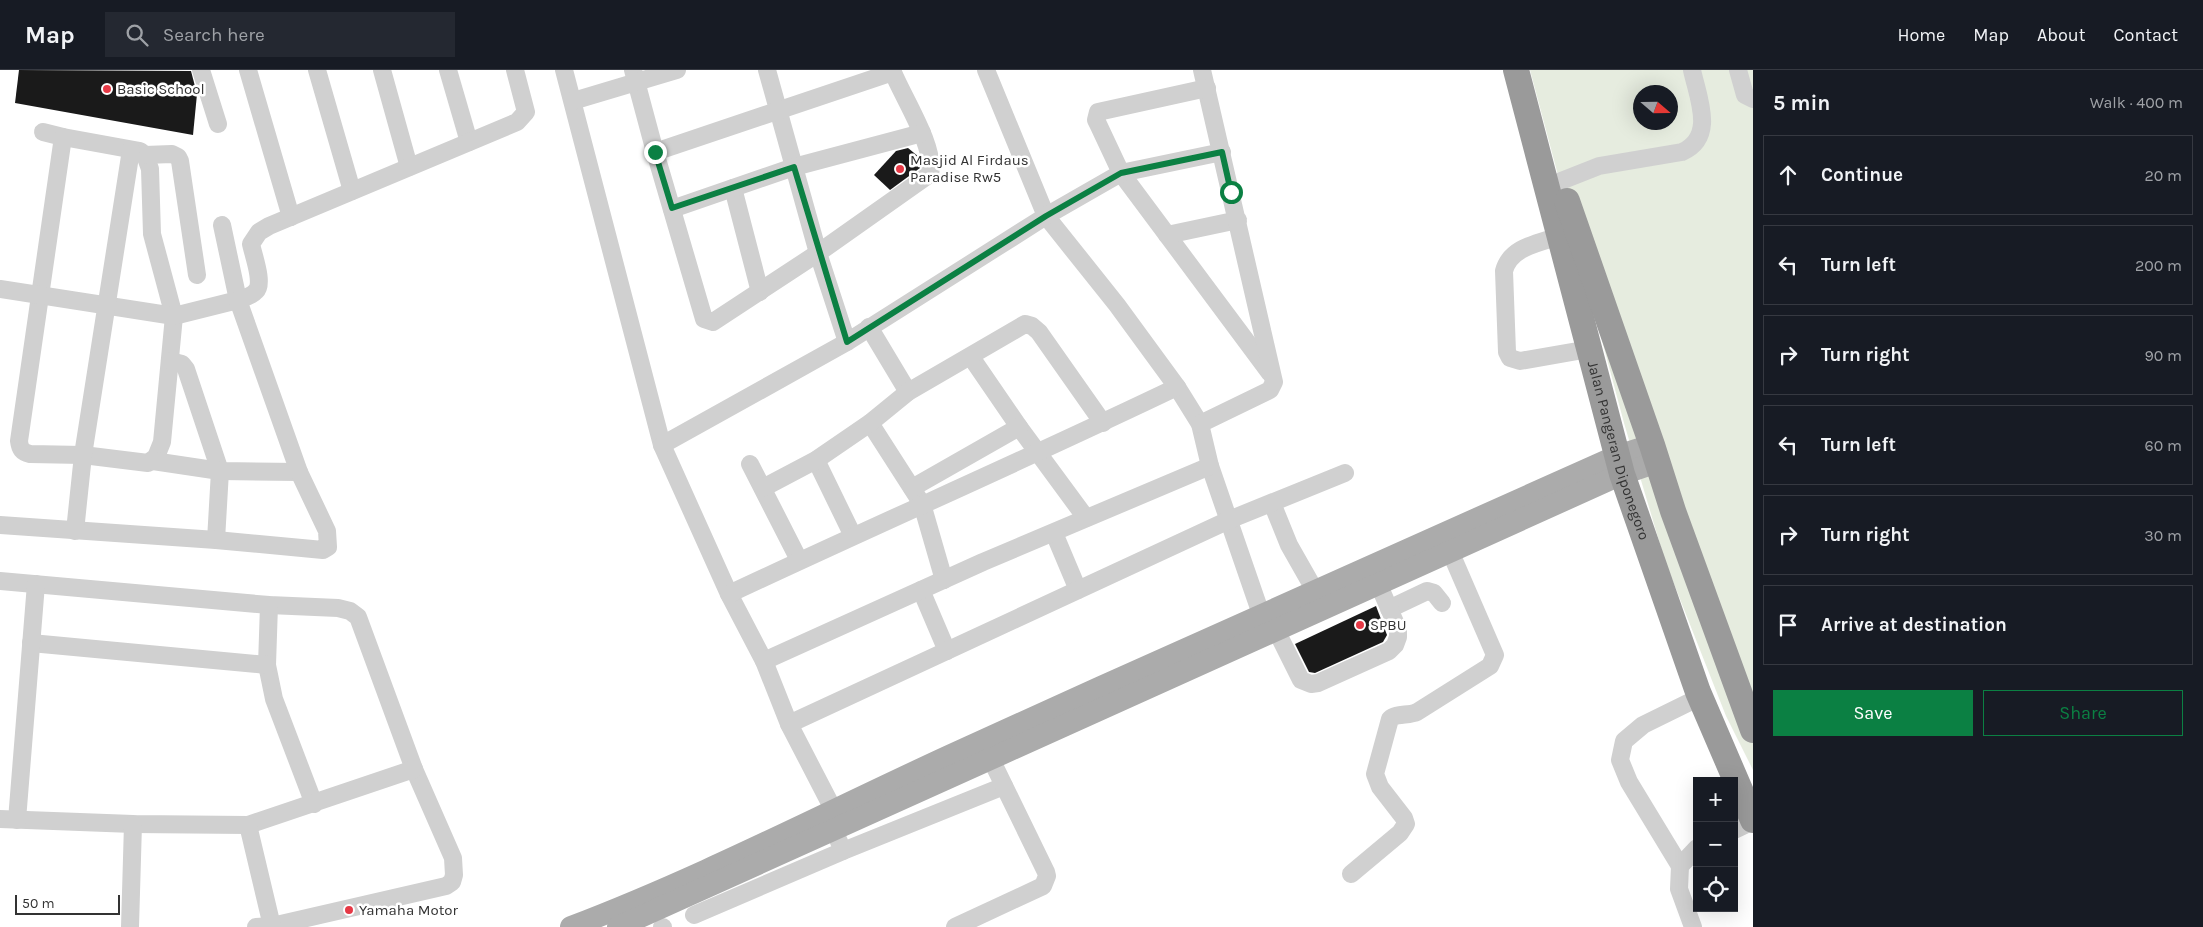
<!DOCTYPE html>
<meta charset="utf-8">
<style>
:root{--surface:#171b24;--page:#242831;--text:#f1f3f6;--muted:#9ea1a6;--line:#363941;--accent:#0b8043}
body{margin:0;font-family:Karla,sans-serif;background:var(--page);color:var(--text)}
.controls{position:absolute;right:15px;bottom:15px;display:grid;overflow:hidden;border-radius:0px;box-shadow:0 5px 20px #0002}
.controls button{width:45px;height:45px;display:grid;place-items:center;padding:0;border:0;border-bottom:1px solid var(--line);background:var(--surface);color:var(--text);font:25px sans-serif}
.compass{position:absolute;left:1633px;top:15px;width:45px;height:45px;border-radius:50%;background:var(--surface);box-shadow:0 5px 20px #0002;rotate:110deg}
.scale{position:absolute;left:15px;bottom:12px;width:105px;box-sizing:border-box;padding-left:5px;border:2px solid #333;border-top:0;font-size:14px;line-height:18px;white-space:nowrap;color:#333;-webkit-text-stroke:4px #fff;paint-order:stroke}
.stop{position:absolute;width:15px;height:15px;margin:-11px;border:4px solid #0b8043;border-radius:50%;background:#fff}
.stop.end{background:#0b8043;border-color:#fff;box-shadow:0 1px 5px #0008}
.list{margin:0;padding:0;list-style:none}
h2{display:flex;justify-content:space-between;align-items:center;height:65px;margin:0;padding:0 20px;font-size:21px}
h2 small{font-size:16px;font-weight:400;color:var(--muted)}
.list li{display:grid;grid-template-columns:32px 1fr auto;gap:15px;align-items:center;box-sizing:border-box;height:80px;margin:0 10px 10px;padding:0 10px;border:1px solid var(--line);border-radius:0px}
.list b{display:block;font-size:19px;white-space:nowrap}
.list em{font-size:16px;font-style:normal;color:var(--muted)}
.actions{display:flex;gap:10px;padding:15px 20px}
.actions a{flex:1;padding:11px 0;border:1px solid var(--accent);border-radius:0px;text-align:center;font-size:18px;color:var(--accent)}
.actions .main{background:var(--accent);color:#fff}
.icon{flex:none;width:28px;height:28px;fill:none;stroke:currentColor;stroke-width:2;stroke-linecap:round;stroke-linejoin:round}
.map{position:relative;flex:none;width:1753px;height:857px;overflow:hidden}
header{display:flex;align-items:center;gap:30px;box-sizing:border-box;height:70px;padding:0 25px;background:var(--surface);border-bottom:1px solid var(--line)}
header strong{font-size:24px}
nav{display:flex;gap:28px;margin-inline-start:auto;font-size:18px}
.search{width:350px;height:45px;background:var(--page);display:flex;align-items:center;gap:12px;box-sizing:border-box;padding:0 18px;border-radius:0px;color:var(--muted);font-size:19px}
main{display:flex}
aside{flex:1;background:var(--surface)}
.map>svg:first-child{display:block}
.green{fill:#e6ecdf;fill-rule:evenodd}
.building{fill:#1a1a1a}
.lines{fill:none;stroke-linecap:round;stroke-linejoin:round}
.minor{stroke:#d0d0d0;stroke-width:18}
.major{stroke:#ababab;stroke-width:22}
.highway{stroke:#9a9a9a;stroke-width:26}
.route{stroke:#0b8043;stroke-width:6}
.poi-dot{fill:#e63946;stroke:#fff;stroke-width:2}
.labels{text-anchor:middle;dominant-baseline:central;stroke-width:5;stroke-linejoin:round;paint-order:stroke}
.poi-label{font-size:15px;fill:#333;stroke:#fff;text-anchor:start}
.street-label{font-size:15px;fill:#333;stroke:#fff}
</style>
<header>
<strong>Map</strong>
<div class="search"><svg class="icon" aria-label="search" viewBox="0 0 24 24"><circle cx="10" cy="10" r="6"/><path d="M15 15l6 6"/></svg>Search here</div>
<nav><a>Home</a><a>Map</a><a>About</a><a>Contact</a></nav>
</header>
<main>
<div class="map">
<svg width="1753" height="857" viewBox="0 0 1753 857">
<rect width="100%" height="100%" fill="#fff"/>
<path class="green" d="M 1530,0 L 1753,0 L 1753,700 L 1726,646 L 1665,491 L 1624,353 ZM 1640,22 L 1670,22 L 1670,52 L 1640,52 Z"/>
<g class="building">
<polygon points="19,0 191,1 197,24 193,65 15,33"/>
<polygon points="908,78 919,87 920,98 890,120 874,105 896,81"/>
<polygon points="1376,536 1387,565 1383,572 1315,603 1309,602 1295,574"/>
</g>
<g class="lines">
<g class="minor">
<polyline points="201,0 218,54"/>
<polyline points="248,0 291,147"/>
<polyline points="317,0 352,121"/>
<polyline points="382,0 409,97"/>
<polyline points="448,0 469,72"/>
<polyline points="564,0 662,375 729,524 764,591 789,654 833,739"/>
<path d="M 633,0 L 655,82 L 704,249 L 713,252 L 818,183 L 930,104 C 936,77 902,26 892,0"/>
<polyline points="767,0 818,183 847,272"/>
<polyline points="986,0 1046,146 1117,235 1177,317 1200,354 1210,396 1261,544"/>
<polyline points="1738,0 1745,25 1753,29"/>
<polyline points="573,31 677,0"/>
<polyline points="43,62 63,67"/>
<path d="M 63,67 L 140,81 L 145,85 L 150,99 L 152,164 L 174,246 L 162,372 L 156,387 L 148,393 L 83,385 L 30,384 C 22,382 20,379 19,371 Z"/>
<polyline points="655,82 893,2"/>
<polyline points="1222,82 1121,103 1270,303"/>
<polyline points="145,85 172,84 178,87 180,91 197,205"/>
<path d="M 1561,111 L 1599,96 L 1682,82 C 1716,67 1698,28 1692,0"/>
<polyline points="733,118 760,222"/>
<polyline points="672,139 794,97 922,63"/>
<polyline points="1167,165 1238,150"/>
<path d="M 1559,166 C 1539,173 1510,177 1504,201 L 1507,282 L 1510,288 L 1520,291 L 1589,279"/>
<polyline points="0,219 174,246 238,230 222,155"/>
<polyline points="869,257 908,322"/>
<polyline points="971,287 1019,357 1086,448"/>
<polyline points="170,291 182,294 186,299 220,401 216,470"/>
<polyline points="870,353 922,434 944,510"/>
<polyline points="1200,354 1270,320 1274,312 1202,0"/>
<polyline points="662,375 847,272 1046,146 1121,103 1098,54 1096,50 1098,42 1207,18"/>
<polyline points="816,390 853,466"/>
<polyline points="153,391 220,401 299,402"/>
<polyline points="750,394 799,490"/>
<polyline points="763,418 816,390 870,353 908,322 1025,254 1032,256 1039,262 1103,353"/>
<polyline points="912,418 1019,357"/>
<polyline points="1272,433 1289,475 1314,519"/>
<path d="M 0,455 L 216,470 L 323,480 L 328,477 L 327,461 L 299,402 L 238,230 C 244,228 252,226 256,221 C 264,214 253,184 251,174 L 259,162 L 269,156 L 517,52 L 526,42 L 515,0"/>
<polyline points="75,461 83,385 131,80"/>
<polyline points="1054,463 1078,520"/>
<polyline points="0,511 269,535 338,538 350,541 358,547 414,699 453,788 454,805 452,812 446,816 272,856 256,857"/>
<polyline points="921,520 947,581"/>
<path d="M 729,524 C 878,454 1029,388 1177,317"/>
<polyline points="269,535 267,595 274,629 314,734"/>
<polyline points="1389,539 1427,521 1434,523 1442,533"/>
<polyline points="1276,560 1301,610 1311,614 1318,613 1389,581 1395,575 1398,567 1398,559 1378,513"/>
<polyline points="31,573 267,595"/>
<polyline points="764,591 983,492 1210,396"/>
<polyline points="789,654 1229,450 1345,403"/>
<polyline points="0,749 133,754 248,755 414,699"/>
<polyline points="17,750 36,514"/>
<polyline points="248,755 272,856"/>
<polyline points="834,760 843,781 1004,716"/>
<polyline points="1734,760 1753,751"/>
<polyline points="1680,796 1629,712 1620,690 1624,671 1643,655 1700,627"/>
<path d="M 1351,804 L 1400,763 L 1406,754 L 1404,748 L 1380,717 L 1375,704 L 1390,649 C 1396,643 1409,646 1417,642 L 1490,596 L 1495,585 L 1450,481"/>
<polyline points="694,845 843,781"/>
<polyline points="130,857 133,754"/>
<polyline points="662,857 663,857"/>
<polyline points="955,857 1043,816 1047,806 1046,802 991,689"/>
<polyline points="1693,857 1679,819 1680,796 1697,778"/>
</g>
<g class="major">
<path d="M 571,857 C 700,808 823,744 949,686 C 1171,585 1393,485 1617,386 L 1652,375"/>
<polyline points="618,857 1622,404 1657,392"/>
</g>
<g class="highway">
<path id="s1" d="M 1516,0 L 1622,404 L 1698,622 L 1753,750"/>
<polyline points="1567,131 1652,375 1673,441 1753,660"/>
</g>
</g>
<g class="lines">
<polyline class="route" points="655,82 672,138 794,97 847,272 1046,146 1121,103 1222,82 1231,122"/>
</g>
<g class="poi-dot">
<circle cx="107" cy="19" r="5"/>
<circle cx="900" cy="99" r="5"/>
<circle cx="1360" cy="555" r="5"/>
<circle cx="349" cy="840" r="5"/>
</g>
<g class="labels">
<g class="poi-label">
<text x="117" y="19">Basic School</text>
<text x="910" y="90">Masjid Al Firdaus<tspan x="910" dy="17">Paradise Rw5</tspan></text>
<text x="1370" y="555">SPBU</text>
<text x="359" y="840">Yamaha Motor</text>
</g>
<g class="street-label">
<text stroke="none"><textPath href="#s1" startOffset="394">Jalan Pangeran Diponegoro</textPath></text>
</g>
</g>
</svg>
<div class="controls">
<button>+</button>
<button>−</button>
<button><svg class="icon" aria-label="locate" viewBox="0 0 24 24"><circle cx="12" cy="12" r="6"/><path d="M12 2v4M12 18v4M2 12h4M18 12h4"/></svg></button>
</div>
<svg class="compass" viewBox="-18 -18 36 36"><path d="M0-13l5 13h-10z" fill="#e53935"/><path d="M0 13l5-13h-10z" fill="#9ea1a6"/></svg>
<div class="scale">50 m</div>
<div class="stop" style="left:1231px;top:122px"></div>
<div class="stop end" style="left:655px;top:82px"></div>
</div>
<aside>
<h2>5 min<small>Walk · 400 m</small></h2>
<ul class="list">
<li><svg class="icon" aria-label="ahead" viewBox="0 0 24 24"><path d="M12 20V5M6 11l6-6 6 6"/></svg><div><b>Continue</b></div><em>20 m</em></li>
<li><svg class="icon" aria-label="left" viewBox="0 0 24 24"><path d="M17 20v-9H6M10 6l-5 5 5 5"/></svg><div><b>Turn left</b></div><em>200 m</em></li>
<li><svg class="icon" aria-label="right" viewBox="0 0 24 24"><path d="M7 20v-9h11M14 6l5 5-5 5"/></svg><div><b>Turn right</b></div><em>90 m</em></li>
<li><svg class="icon" aria-label="left" viewBox="0 0 24 24"><path d="M17 20v-9H6M10 6l-5 5 5 5"/></svg><div><b>Turn left</b></div><em>60 m</em></li>
<li><svg class="icon" aria-label="right" viewBox="0 0 24 24"><path d="M7 20v-9h11M14 6l5 5-5 5"/></svg><div><b>Turn right</b></div><em>30 m</em></li>
<li><svg class="icon" aria-label="arrive" viewBox="0 0 24 24"><path d="M6 21V4h12l-3 4 3 4H6"/></svg><div><b>Arrive at destination</b></div></li>
</ul>
<div class="actions"><a class="main">Save</a><a>Share</a></div>
</aside>
</main>
